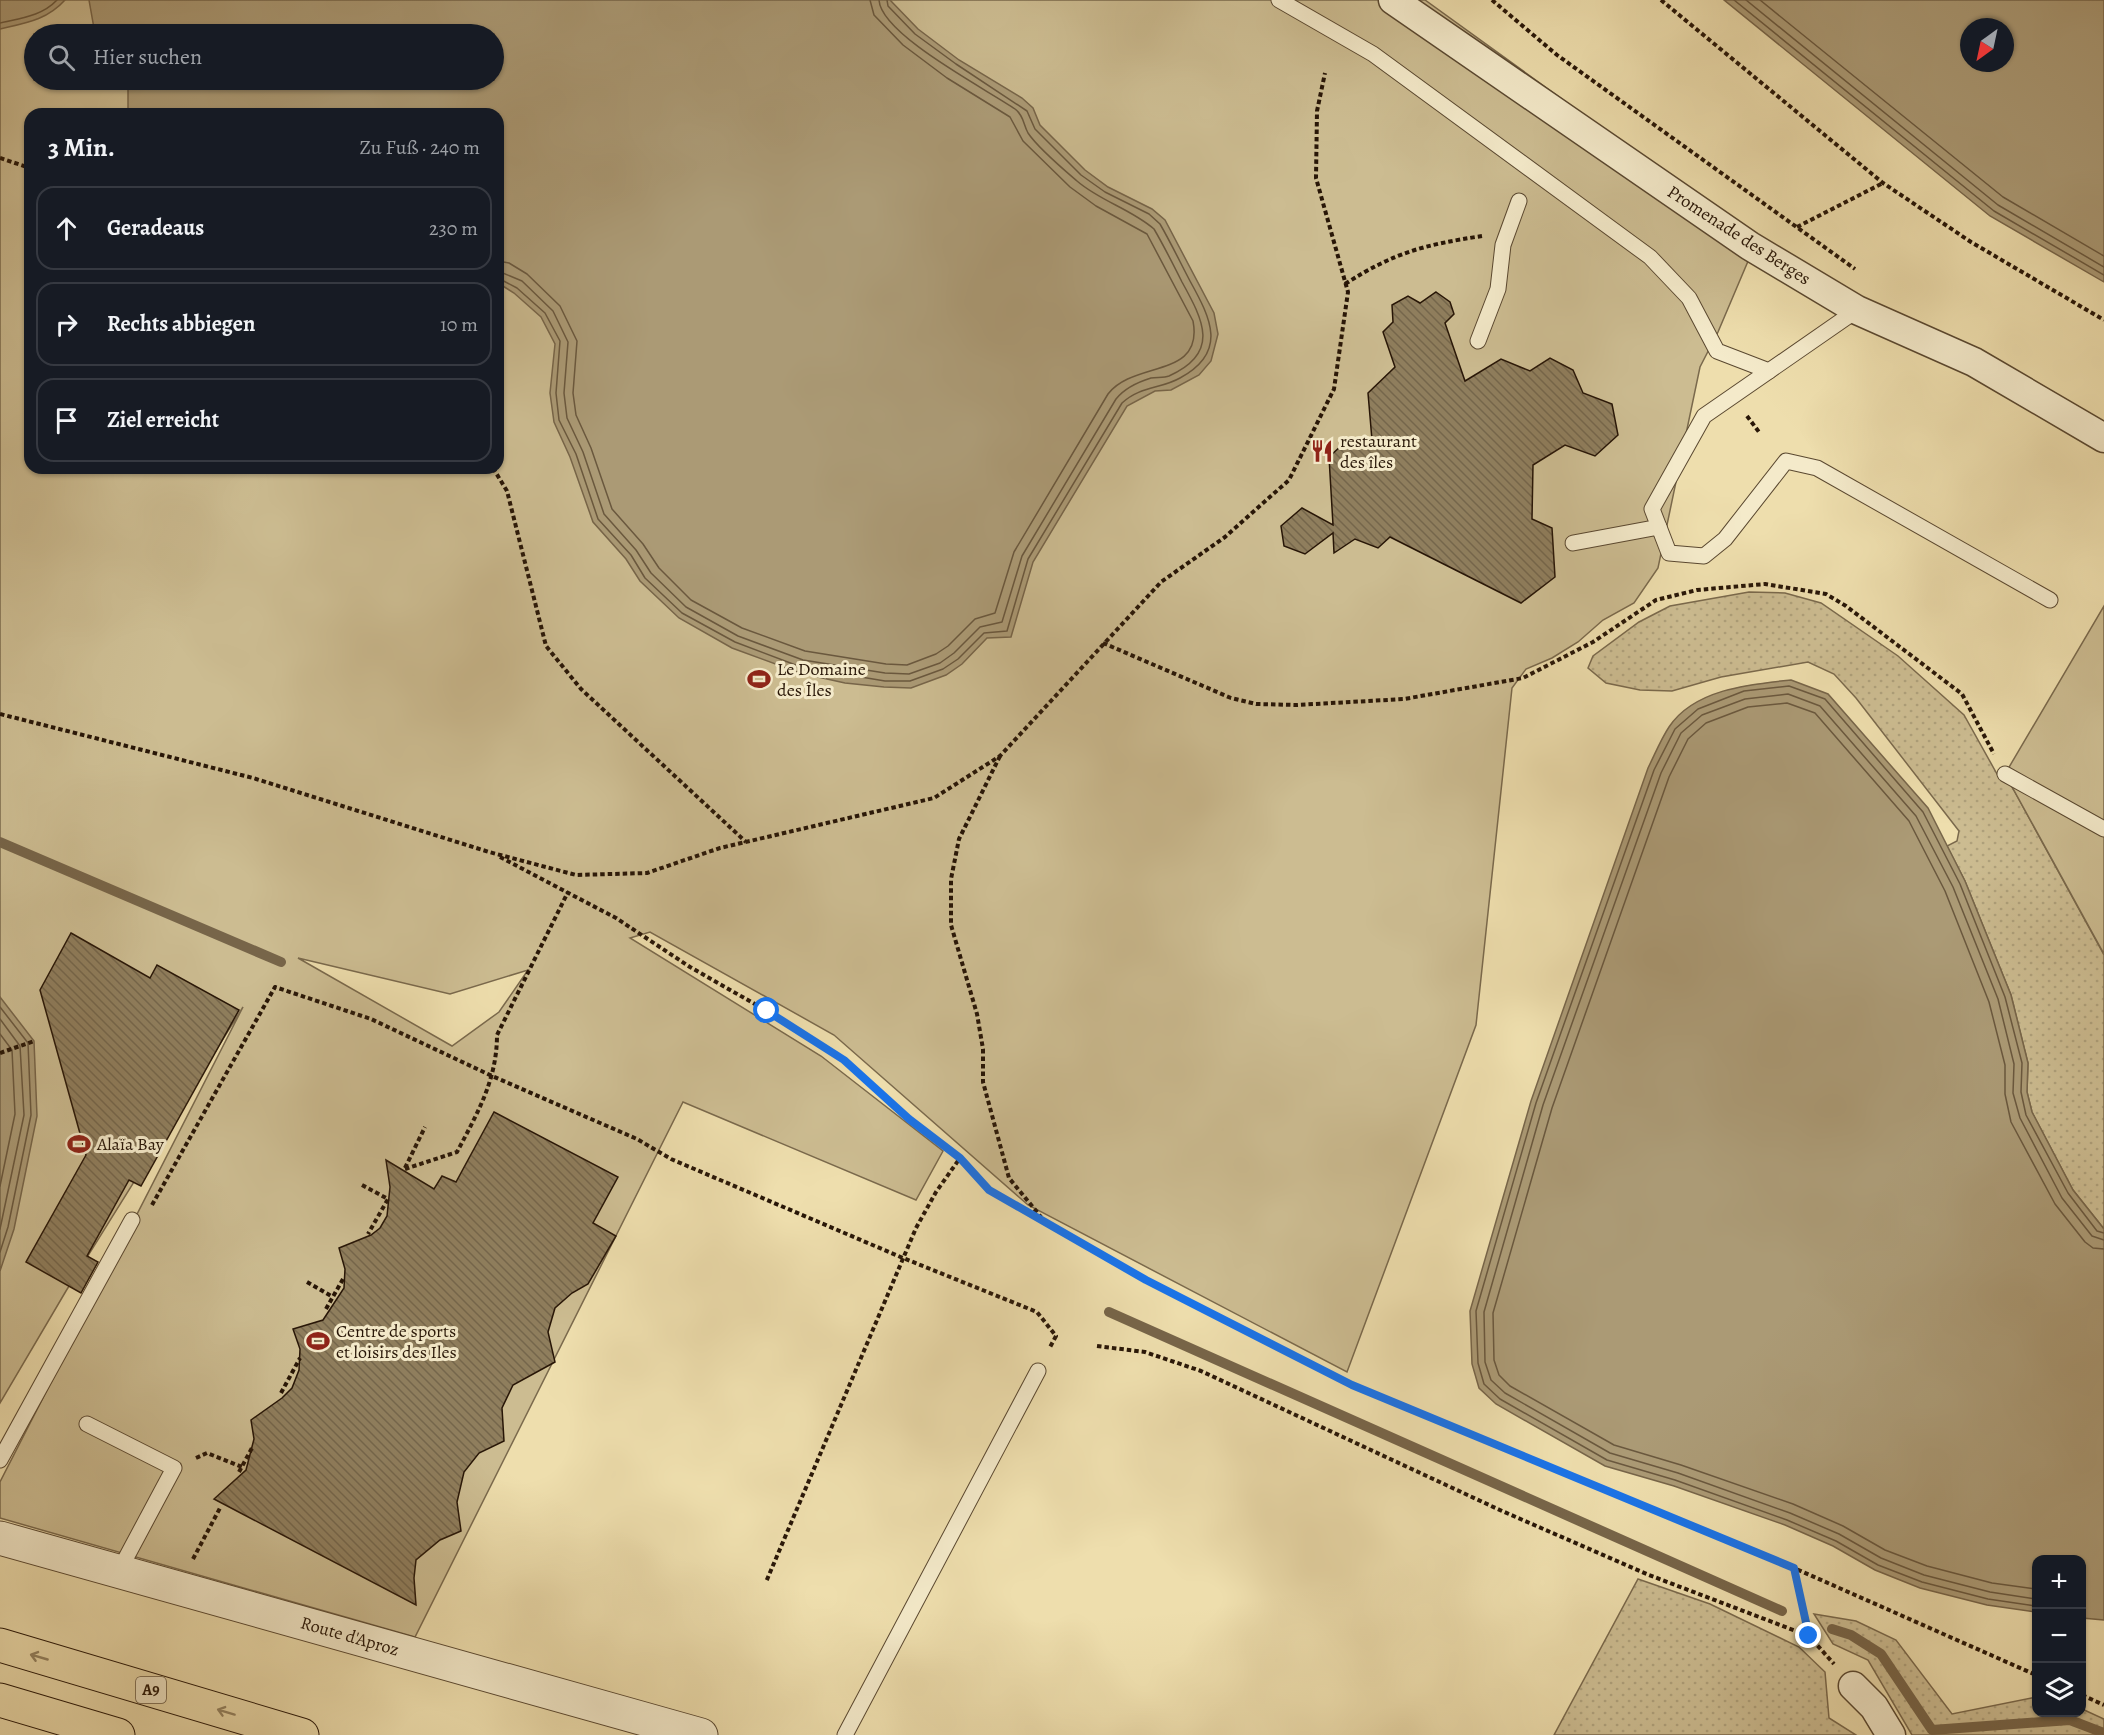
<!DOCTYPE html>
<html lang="de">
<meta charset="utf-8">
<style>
:root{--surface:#171b24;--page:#242831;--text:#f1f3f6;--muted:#9ea1a6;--line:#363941}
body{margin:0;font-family:Alegreya,serif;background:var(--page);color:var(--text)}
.controls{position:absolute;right:18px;bottom:18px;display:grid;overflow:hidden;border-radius:12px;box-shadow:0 2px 4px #0004}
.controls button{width:54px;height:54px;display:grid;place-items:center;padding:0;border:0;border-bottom:2px solid var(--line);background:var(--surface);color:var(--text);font:30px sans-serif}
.compass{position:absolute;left:1960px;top:18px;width:54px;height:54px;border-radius:50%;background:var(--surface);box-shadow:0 2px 4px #0004;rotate:213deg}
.stop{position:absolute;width:18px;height:18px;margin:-14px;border:4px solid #1a73e8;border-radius:50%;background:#fff}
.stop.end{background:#1a73e8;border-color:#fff;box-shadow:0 2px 6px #0008}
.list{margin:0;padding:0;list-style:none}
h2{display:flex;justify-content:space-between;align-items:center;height:78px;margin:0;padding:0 24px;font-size:26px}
h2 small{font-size:20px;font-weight:400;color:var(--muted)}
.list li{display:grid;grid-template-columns:39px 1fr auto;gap:18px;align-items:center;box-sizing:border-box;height:84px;margin:0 12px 12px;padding:0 12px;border:2px solid var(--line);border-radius:18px}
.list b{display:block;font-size:22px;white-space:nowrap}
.list em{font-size:20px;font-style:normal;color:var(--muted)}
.icon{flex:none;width:33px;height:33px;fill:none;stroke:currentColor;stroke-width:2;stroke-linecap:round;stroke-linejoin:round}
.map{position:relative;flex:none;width:2104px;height:1735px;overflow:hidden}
.search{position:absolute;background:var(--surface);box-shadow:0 2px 4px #0004;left:24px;top:24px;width:480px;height:66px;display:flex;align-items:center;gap:15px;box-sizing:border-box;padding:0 21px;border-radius:33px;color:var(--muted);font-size:22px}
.panel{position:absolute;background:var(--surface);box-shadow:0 2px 4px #0004;left:24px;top:108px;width:480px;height:366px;border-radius:18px}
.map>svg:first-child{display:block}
.grass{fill:url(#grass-dots);stroke:#7a694c;stroke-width:1.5}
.park{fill:#ccbc91;stroke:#7a694c;stroke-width:1.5;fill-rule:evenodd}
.water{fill:#ab9a75;stroke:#776549;stroke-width:1.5;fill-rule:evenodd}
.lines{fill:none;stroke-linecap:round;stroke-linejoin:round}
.shore{stroke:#6a583e;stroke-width:1.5}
.stream{stroke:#776549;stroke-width:10}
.building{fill:url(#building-back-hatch);stroke:#281607;stroke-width:1.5}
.service-casing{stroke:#5a4830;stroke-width:17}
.minor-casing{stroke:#5a4830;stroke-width:31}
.tertiary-casing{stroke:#5a4830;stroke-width:35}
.motorway-casing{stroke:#281607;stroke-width:35}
.path{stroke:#281607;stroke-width:4;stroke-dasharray:4.5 3;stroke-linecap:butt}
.service{stroke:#f4eaca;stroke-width:15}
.minor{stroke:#f4eaca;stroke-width:28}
.tertiary{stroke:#f4eaca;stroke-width:33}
.motorway{stroke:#eedead;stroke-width:33}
.oneway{stroke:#958462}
.route{stroke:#1a73e8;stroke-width:8}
.labels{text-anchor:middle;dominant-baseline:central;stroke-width:6;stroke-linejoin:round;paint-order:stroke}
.shield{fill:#f4eaca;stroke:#655642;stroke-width:1.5}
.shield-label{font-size:16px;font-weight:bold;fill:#281607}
.street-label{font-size:18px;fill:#281607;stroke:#f4eaca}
.poi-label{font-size:18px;fill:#281607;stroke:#f4eaca;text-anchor:start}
</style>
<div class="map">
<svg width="2104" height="1735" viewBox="0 0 2104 1735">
<defs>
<pattern id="grass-dots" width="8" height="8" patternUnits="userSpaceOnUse" patternTransform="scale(1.5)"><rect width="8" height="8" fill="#ccbc91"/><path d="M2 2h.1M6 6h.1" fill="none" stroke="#afa17c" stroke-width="1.8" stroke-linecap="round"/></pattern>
<pattern id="building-back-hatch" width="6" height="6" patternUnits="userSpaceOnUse" patternTransform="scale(1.5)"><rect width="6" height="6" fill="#8f7e5d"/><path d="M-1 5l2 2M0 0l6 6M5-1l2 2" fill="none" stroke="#75664b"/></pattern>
</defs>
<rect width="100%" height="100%" fill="#eedead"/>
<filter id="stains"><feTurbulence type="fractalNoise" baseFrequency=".00333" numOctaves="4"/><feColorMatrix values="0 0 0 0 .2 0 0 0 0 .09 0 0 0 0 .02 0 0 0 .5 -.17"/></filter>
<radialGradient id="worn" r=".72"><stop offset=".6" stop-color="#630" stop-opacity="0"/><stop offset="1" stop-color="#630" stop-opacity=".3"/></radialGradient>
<g class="grass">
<polygon points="1749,592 1785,593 1821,603 1898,656 1964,715 1997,774 2005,774 2104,955 2104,1229 2073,1190 2032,1112 2027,1092 2028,1063 2011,995 1965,881 1947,846 1957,841 1959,831 1856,698 1834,674 1808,662 1721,677 1672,691 1640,690 1606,683 1588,668 1593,656 1639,622 1670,606"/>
<polygon points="1638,1579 1710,1604 1799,1647 1825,1672 1829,1718 1856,1735 1554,1735"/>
<polygon points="1814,1614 1856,1621 1896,1640 1952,1714 2036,1697 2036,1712 2082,1712 2082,1709 2104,1719 2104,1735 1912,1735 1868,1660 1833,1644"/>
</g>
<g class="park">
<path d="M 0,0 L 1425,0 L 1757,240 L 1718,332 L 1700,367 L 1658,568 L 1634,603 L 1603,620 L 1578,642 L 1552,658 L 1526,669 L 1512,688 L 1476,1025 L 1347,1372 L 1028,1205 L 834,1035 L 650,932 L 630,938 L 821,1056 L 943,1151 L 916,1200 L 683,1102 L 415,1637 L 0,1518 L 0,1482 L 243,1007 L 66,1291 L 0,1403 ZM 34,34 L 494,34 L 494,80 L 34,80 ZM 30,114 L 498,114 L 498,468 L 30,468 ZM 298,958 L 450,994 L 528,970 L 499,1012 L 452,1046 Z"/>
<polygon points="2104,606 2104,954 2005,774"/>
</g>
<g class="water">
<path d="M 0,0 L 65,0 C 47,20 26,23 0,29 Z"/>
<polygon points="89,0 890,0 918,29 959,60 1022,98 1033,108 1040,125 1085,170 1108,187 1152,209 1165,220 1214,313 1218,334 1211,361 1199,375 1171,390 1155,391 1127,406 1033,562 1011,637 987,638 962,664 946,675 911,688 884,687 845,683 800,673 732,648 679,618 640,581 626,559 593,522 570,457 554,422 550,393 555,344 541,317 514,293 498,283 498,114 128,112 128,88 125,80 494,80 494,34 95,34"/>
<path d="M 1724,0 L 2104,0 L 2104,282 L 1990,216 ZM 1969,27 L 2005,27 L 2005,63 L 1969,63 Z"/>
<path d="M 1791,680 L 1828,694 L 1928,808 L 1965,881 L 2011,995 L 2028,1063 L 2027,1092 L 2032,1112 L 2073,1190 L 2104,1229 L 2104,1620 L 2082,1618 L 2082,1560 L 2036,1560 L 2036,1612 L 1987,1605 L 1920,1588 L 1875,1570 L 1833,1546 L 1785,1525 L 1674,1486 L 1605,1466 L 1496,1404 L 1479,1388 L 1472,1364 L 1470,1311 L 1531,1101 L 1648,768 C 1655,754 1661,739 1669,727 C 1694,689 1751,684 1791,680 Z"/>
<polygon points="0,997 34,1041 37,1116 14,1229 0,1271"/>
</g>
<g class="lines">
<g class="shore">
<polyline points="1734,0 1994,211 2104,275"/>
<polyline points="1746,0 1998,205 2104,267"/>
<polyline points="1760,0 2003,197 2104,256"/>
<path d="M 0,23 C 21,18 42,16 57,0"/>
<path d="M 498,261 L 509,263 L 527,274 L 560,306 L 577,341 L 573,393 L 576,415 L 591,448 L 612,509 L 643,544 L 659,568 L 691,600 L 742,628 L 805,651 L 886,664 L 907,665 L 936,654 L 948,646 L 975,619 L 995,613 L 1014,552 L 1108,394 C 1134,360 1204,379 1193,321 L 1147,234 L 1096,206 L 1070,187 L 1023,141 L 1010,117 L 947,78 L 903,45 L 874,15 L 870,0"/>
<path d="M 498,271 L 522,281 L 553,311 L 568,342 L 564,393 L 567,418 L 583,452 L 604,514 L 636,550 L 651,573 L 686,607 L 738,636 L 803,660 L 885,673 L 909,674 L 940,663 L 954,653 L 980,627 L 1002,622 L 1022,556 L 1116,399 C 1124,389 1138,382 1151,378 C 1157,377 1164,378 1169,376 C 1221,353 1203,320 1182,282 C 1173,264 1164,246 1154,229 C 1131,209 1100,201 1077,181 C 1063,169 1038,148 1028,133 C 1023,124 1024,116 1015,109 C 988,90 881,35 879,0"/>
<path d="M 498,278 L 517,288 L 545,313 L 560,341 L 556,393 L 559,420 L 576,454 L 598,519 L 631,555 L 645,578 L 682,613 L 735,642 L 801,667 L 885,681 L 910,681 L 943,669 L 958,659 L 984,633 L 1007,631 L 1028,559 L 1122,403 C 1140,386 1161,389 1180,378 C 1228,352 1211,319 1190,281 C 1180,262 1171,243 1160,224 L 1149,214 L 1105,192 L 1081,175 L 1035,129 L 1027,111 L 956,64 L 915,34 L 888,6 L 887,0"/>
<polyline points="0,1007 28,1043 31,1115 8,1227 0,1252"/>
<polyline points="0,1019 20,1046 24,1115 0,1229"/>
<polyline points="0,1034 12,1050 15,1114 0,1186"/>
<polyline points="2036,1589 1992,1583 1927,1566 1885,1550 1843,1526 1793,1504 1681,1465 1614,1445 1510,1386 1499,1375 1494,1360 1493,1313 1552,1108 1669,777 1688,739 1706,723 1748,707 1787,703 1815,713 1909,821 1945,891 1989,1002 2005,1065 2005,1094 2011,1122 2055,1204 2085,1242 2093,1248 2104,1249"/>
<polyline points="2036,1599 1990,1592 1924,1575 1881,1558 1839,1534 1790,1513 1678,1473 1610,1453 1505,1393 1491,1380 1485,1362 1484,1312 1543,1105 1661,773 1681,733 1702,715 1745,699 1788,694 1820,706 1916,816 1953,887 1998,999 2014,1064 2013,1093 2020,1118 2062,1198 2092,1236 2104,1240"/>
<polyline points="2036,1606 1988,1599 1922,1582 1878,1565 1836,1541 1787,1520 1675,1480 1607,1460 1500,1399 1484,1384 1478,1363 1476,1311 1536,1103 1654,770 1675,729 1698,709 1744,691 1789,686 1825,699 1923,812 1960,884 2005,997 2022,1063 2021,1092 2026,1115 2068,1193 2097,1231 2104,1233"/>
</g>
<g class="stream">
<polyline points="0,842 281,962"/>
<polyline points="1109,1312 1782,1611"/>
<polyline points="1832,1629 1851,1635 1881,1654 1932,1730 2070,1720 2104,1733"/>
</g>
</g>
<g class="building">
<polygon points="1436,292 1450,302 1454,314 1445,323 1465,381 1501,359 1530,371 1550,358 1573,370 1583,393 1612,404 1618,435 1595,456 1565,445 1533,465 1532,519 1552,528 1555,577 1521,603 1390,537 1378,548 1355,539 1334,553 1333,533 1305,554 1284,546 1281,526 1302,508 1333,525 1329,457 1342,445 1372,440 1368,393 1395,367 1383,332 1393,322 1392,305 1408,296 1420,303"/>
<polygon points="71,933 150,978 157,965 239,1010 141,1186 129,1180 87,1256 98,1262 81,1293 26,1262 86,1155 40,990"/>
<polygon points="494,1112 618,1177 593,1223 616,1236 588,1284 572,1293 555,1308 548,1332 555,1362 513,1385 502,1408 504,1441 479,1453 464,1472 457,1502 461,1531 440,1540 416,1560 414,1578 416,1605 214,1499 246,1470 254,1439 251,1420 282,1398 292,1388 299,1370 300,1349 293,1329 323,1320 344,1288 345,1269 339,1248 371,1235 380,1228 387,1216 390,1187 386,1160 434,1189 442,1176 456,1182"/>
</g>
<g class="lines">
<g class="service-casing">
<g id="service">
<polyline points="1279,0 1373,54 1650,257 1689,298 1717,351 1769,371 1857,310"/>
<polyline points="1478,341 1498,289 1503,245 1519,201"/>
<polyline points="1769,371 1704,416 1652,509 1669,553 1704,556 1725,539 1786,461 1817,468 2050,600"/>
<polyline points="1573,543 1659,527"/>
<polyline points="2005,774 2104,829"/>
<polyline points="87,1424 174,1468 119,1571"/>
<polyline points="0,1460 132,1220"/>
<polyline points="845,1735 1038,1371"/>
</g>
</g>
<g class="minor-casing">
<g id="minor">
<polyline points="1393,0 1750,246 1857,310 1974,362 2104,438"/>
<polyline points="1853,1686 1874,1707 1891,1735"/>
</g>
</g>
<g class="tertiary-casing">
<polyline id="tertiary" points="0,1538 701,1735"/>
</g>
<g class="motorway-casing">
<g id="motorway">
<polyline points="0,1645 302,1735"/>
<polyline points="0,1700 118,1735"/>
</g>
</g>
<g class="path">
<polyline points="1492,0 1557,55 1855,269"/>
<polyline points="1661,0 1883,183 1971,242 2104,320"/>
<polyline points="0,158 30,168"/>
<polyline points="1797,227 1883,183"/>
<path d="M 1345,284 C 1395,252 1424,245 1482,236"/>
<polyline points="1747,416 1759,432"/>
<polyline points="493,468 507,491 546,646 581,689 746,842"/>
<polyline points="1103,643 1231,698 1256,704 1297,705 1404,699 1523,678 1593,642 1656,600 1697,590 1765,584 1826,594 1846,606 1962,694 1994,754"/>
<polyline points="0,714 253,778 489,852 576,875 647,873 720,848 934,798 1000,756 1161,582 1225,537 1289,480 1334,389 1348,292 1316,178 1317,111 1325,73"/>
<polyline points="1000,756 959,839 951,879 951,925 977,1014 983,1049 983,1082 1009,1178 1041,1217"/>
<polyline points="500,857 616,918 690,967 767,1011 844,1060 909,1119 960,1158 936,1192 916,1228 766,1582"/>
<polyline points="0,1053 34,1041"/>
<polyline points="960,1158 989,1190 1146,1280 1352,1385 1794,1568 2036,1675"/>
<polyline points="405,1168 425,1127"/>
<path d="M 405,1169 L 457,1152 C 477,1114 497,1080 497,1035 L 568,892"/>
<polyline points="362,1185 388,1199 368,1234"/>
<polyline points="152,1205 275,987 371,1019 492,1076 637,1139 671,1159 903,1258 1037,1312 1056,1336 1049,1349"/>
<polyline points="307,1282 333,1297"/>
<polyline points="326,1309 343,1279"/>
<polyline points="1097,1346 1145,1352 1201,1371 1502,1511 1649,1575 1809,1636"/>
<polyline points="281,1393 300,1358"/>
<polyline points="196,1458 207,1453 242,1467"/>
<polyline points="239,1472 253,1446"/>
<polyline points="193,1559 220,1508"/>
<polyline points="1794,1568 1809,1636 1834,1664"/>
<polyline points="2082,1695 2104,1705"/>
</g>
<use href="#service" class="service"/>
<use href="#minor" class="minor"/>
<use href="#tertiary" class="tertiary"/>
<use href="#motorway" class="motorway"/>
</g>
<defs><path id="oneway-shaft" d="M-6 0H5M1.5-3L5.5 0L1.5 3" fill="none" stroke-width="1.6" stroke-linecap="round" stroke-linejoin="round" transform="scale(1.5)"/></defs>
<g class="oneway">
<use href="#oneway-shaft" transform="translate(39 1657) rotate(-164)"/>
<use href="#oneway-shaft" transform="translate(226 1712) rotate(-163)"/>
</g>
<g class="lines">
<polyline class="route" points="767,1011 844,1060 909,1119 960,1158 989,1190 1146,1280 1352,1385 1794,1568 1809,1636"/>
</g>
<defs>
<g id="restaurant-bare" transform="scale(1.8)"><path d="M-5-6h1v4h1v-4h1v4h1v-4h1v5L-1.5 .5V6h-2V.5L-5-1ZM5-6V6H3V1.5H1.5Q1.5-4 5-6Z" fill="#8f2418" stroke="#f4eaca" stroke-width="2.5" paint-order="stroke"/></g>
<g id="stadium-bare" transform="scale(1.8)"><path d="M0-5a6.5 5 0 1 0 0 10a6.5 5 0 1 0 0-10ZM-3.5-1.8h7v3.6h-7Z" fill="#8f2418" stroke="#f4eaca" stroke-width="2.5" paint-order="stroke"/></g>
</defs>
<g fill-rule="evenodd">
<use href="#restaurant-bare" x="1322" y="451"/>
<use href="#stadium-bare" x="759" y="679"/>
<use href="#stadium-bare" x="79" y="1144"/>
<use href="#stadium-bare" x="318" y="1341"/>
</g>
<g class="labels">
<rect class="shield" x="136" y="1677" width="30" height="26" rx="4.5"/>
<g class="shield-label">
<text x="151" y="1690">A9</text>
</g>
<g class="street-label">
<text transform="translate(1739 235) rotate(33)">Promenade des Berges</text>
<text transform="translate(350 1636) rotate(16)">Route d'Aproz</text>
</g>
<g class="poi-label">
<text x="1340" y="441">restaurant<tspan x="1340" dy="21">des îles</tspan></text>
<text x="777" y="669">Le Domaine<tspan x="777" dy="21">des Îles</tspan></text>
<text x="97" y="1144">Alaïa Bay</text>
<text x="336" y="1331">Centre de sports<tspan x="336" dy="21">et loisirs des Iles</tspan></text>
</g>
</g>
<rect width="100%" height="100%" filter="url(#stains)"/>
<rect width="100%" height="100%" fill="url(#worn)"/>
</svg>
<div class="controls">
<button>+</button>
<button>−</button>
<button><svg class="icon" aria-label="layers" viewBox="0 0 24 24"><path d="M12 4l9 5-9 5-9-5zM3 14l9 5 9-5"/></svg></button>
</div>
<svg class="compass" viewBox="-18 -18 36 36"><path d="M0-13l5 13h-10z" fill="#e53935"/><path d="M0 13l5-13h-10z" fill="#9ea1a6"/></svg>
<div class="stop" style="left:767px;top:1011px"></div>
<div class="stop end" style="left:1809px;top:1636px"></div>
<div class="search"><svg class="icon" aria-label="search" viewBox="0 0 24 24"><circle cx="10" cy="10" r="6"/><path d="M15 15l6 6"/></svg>Hier suchen</div>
<section class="panel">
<h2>3 Min.<small>Zu Fuß · 240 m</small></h2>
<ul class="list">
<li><svg class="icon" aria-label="ahead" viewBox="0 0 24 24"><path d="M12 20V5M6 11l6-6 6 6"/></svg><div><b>Geradeaus</b></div><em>230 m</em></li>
<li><svg class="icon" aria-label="right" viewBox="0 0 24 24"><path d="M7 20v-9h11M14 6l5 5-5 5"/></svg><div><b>Rechts abbiegen</b></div><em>10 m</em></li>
<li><svg class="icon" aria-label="arrive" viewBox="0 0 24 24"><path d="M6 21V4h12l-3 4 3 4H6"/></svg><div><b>Ziel erreicht</b></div></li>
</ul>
</section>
</div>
